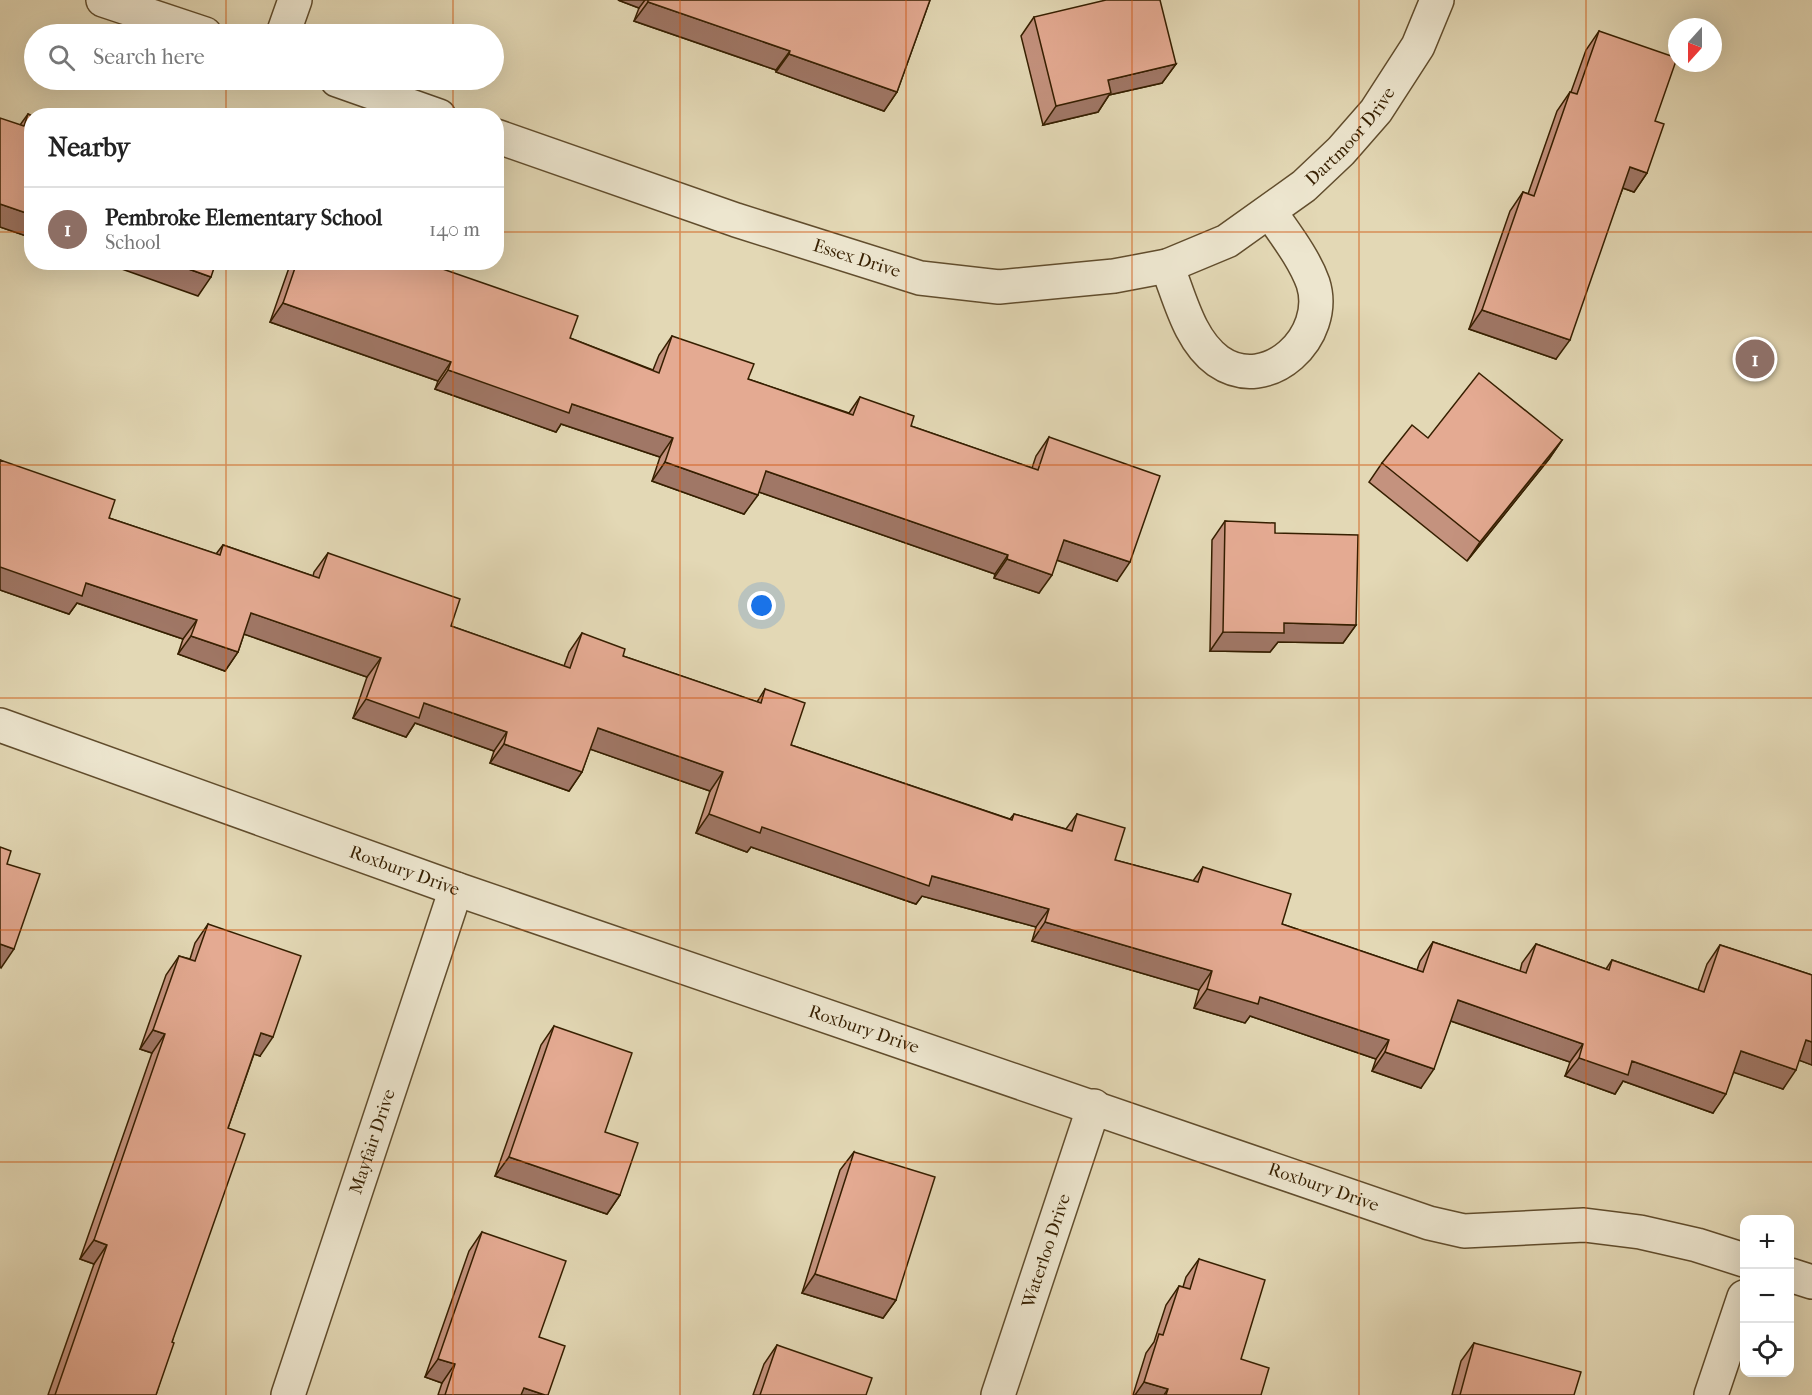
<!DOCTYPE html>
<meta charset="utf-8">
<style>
:root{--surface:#fff;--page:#f2f2f2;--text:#222;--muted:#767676;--line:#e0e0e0;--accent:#8f2418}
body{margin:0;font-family:"IM FELL French Canon",serif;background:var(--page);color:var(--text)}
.controls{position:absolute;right:18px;bottom:18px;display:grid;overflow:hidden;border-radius:12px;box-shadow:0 6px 24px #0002}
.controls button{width:54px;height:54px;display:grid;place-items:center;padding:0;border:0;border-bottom:2px solid var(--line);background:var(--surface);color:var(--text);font:30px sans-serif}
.compass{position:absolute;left:1668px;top:18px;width:54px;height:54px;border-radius:50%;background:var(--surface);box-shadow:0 6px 24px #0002;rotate:201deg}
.you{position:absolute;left:762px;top:606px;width:21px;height:21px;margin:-15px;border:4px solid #fff;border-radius:50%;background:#1a73e8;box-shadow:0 0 0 9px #1a73e833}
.badge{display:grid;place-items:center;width:39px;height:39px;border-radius:50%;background:var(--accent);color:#fff;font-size:20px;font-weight:700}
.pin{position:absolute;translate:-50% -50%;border:3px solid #fff;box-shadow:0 2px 6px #0006}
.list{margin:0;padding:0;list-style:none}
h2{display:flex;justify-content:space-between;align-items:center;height:78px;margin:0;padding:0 24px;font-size:26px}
h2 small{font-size:20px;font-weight:400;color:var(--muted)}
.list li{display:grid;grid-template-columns:39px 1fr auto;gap:18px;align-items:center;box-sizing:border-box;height:84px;padding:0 24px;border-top:2px solid var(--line)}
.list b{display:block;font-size:22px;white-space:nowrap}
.list p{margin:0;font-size:20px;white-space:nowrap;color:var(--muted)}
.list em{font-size:20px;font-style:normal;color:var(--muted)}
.icon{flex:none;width:33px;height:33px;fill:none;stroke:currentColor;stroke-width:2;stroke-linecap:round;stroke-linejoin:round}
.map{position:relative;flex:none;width:1812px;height:1395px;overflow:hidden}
.search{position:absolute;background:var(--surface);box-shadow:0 6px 24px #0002;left:24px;top:24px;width:480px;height:66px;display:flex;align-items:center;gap:15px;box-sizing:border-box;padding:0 21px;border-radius:33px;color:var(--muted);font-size:22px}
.panel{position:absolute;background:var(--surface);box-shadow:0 6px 24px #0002;left:24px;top:108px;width:480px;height:162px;border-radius:24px}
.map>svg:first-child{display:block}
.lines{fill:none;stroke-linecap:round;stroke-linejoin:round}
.street-casing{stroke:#614d2d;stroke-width:36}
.street{stroke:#ede6cf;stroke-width:33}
.wall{fill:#c4927e;stroke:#361f00;stroke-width:1.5}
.shaded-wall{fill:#a07766;stroke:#361f00;stroke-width:1.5}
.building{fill:#e4aa92;stroke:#361f00;stroke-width:1.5}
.grid{fill:none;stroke:#cd500a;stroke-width:1.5;stroke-opacity:0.55}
.labels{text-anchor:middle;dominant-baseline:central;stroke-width:6;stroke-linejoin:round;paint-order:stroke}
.street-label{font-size:18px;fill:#361f00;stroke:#ede6cf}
</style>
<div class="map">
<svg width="1812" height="1395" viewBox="0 0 1812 1395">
<rect width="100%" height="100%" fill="#e3d8b5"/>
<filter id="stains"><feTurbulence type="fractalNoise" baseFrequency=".00333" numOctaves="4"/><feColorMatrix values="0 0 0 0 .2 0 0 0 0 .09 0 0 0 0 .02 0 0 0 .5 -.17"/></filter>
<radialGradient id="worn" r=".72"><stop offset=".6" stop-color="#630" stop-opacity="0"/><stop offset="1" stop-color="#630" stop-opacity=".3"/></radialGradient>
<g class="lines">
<g class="street-casing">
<g id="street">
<polyline points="103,0 205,34"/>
<polyline points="283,34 295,0"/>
<polyline points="337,80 439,116"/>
<path id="s1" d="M 496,136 L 736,220 L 920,278 L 999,287 L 1114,276 L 1167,266 L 1227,241 L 1304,186 L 1341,151 L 1376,111 L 1418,46 L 1437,0"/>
<path d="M 1167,266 C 1180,298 1189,340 1218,361 C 1268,396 1330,336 1313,283 C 1304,258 1285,234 1270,212"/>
<path id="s2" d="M 0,725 L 456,889 L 1429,1223 L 1464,1231 L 1584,1225 L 1640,1232 L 1697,1245 L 1744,1260"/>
<polyline points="1790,1275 1812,1282"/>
<path id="s3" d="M 288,1395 L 456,889"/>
<path id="s4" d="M 998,1395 L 1094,1106"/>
<polyline points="1711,1395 1744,1297"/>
</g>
</g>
<use href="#street" class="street"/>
</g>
<g class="wall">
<polygon points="618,0 930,0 897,92 884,111 776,72 776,70 634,21 639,8"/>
<polygon points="1034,17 1176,64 1162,83 1109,95 1098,112 1043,125 1021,36"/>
<polygon points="1599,31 1655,121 1647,173 1634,192 1623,188 1556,359 1469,329 1510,211 1523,192 1528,194 1557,111 1570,92 1571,92 1586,50"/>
<polygon points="28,114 32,116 32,238 0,227 20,125"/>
<polygon points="291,262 431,262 431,265 570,338 653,370 659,355 672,336 748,379 849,413 860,397 911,426 1032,468 1036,456 1049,437 1117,581 1057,560 1039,593 994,578 995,574 759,492 744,514 652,481 660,457 561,424 556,432 435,389 438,381 270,322"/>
<polygon points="1562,440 1549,459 1467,561 1369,482 1382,463"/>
<polygon points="0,460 109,518 216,554 223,545 313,576 314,572 328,553 451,626 564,666 569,652 582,633 623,656 757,702 765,689 791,745 1010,819 1014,814 1066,829 1077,814 1115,860 1193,881 1203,867 1282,924 1417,970 1420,961 1433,942 1520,971 1522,963 1536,944 1606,969 1612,960 1698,990 1707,964 1720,945 1812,975 1812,1065 1799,1060 1783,1089 1734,1072 1713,1113 1623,1081 1615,1094 1565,1076 1570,1062 1451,1021 1421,1088 1372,1071 1376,1059 1250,1016 1245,1023 1194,1008 1199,990 1032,941 1036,927 922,896 916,904 751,847 747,852 696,833 710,791 590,749 582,772 569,791 490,763 494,751 415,723 406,737 353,718 367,677 244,634 238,652 225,671 178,654 183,639 77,603 69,614 0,590"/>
<polygon points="1225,521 1275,533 1356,625 1343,643 1278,642 1270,652 1210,651 1212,540"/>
<polygon points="208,924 260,1056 254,1054 228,1128 172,1342 156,1395 48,1395 94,1264 80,1259 152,1053 140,1049 166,975 179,956 190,959 195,943"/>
<polygon points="554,1026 605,1132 620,1195 607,1214 495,1176 541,1045"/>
<polygon points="854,1152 896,1300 883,1318 802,1293 840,1170"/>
<polygon points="482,1232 539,1337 548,1395 438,1395 442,1383 425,1377 469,1251"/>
<polygon points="1199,1259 1241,1359 1261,1395 1133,1395 1146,1353 1154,1342 1166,1305 1179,1286 1183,1287 1186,1277"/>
<polygon points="1474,1343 1574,1395 1452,1395 1461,1361"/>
<polygon points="777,1345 866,1395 753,1395 764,1364"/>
</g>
<g class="shaded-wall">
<polygon points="618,0 645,0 639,8"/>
<polygon points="648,2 790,51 776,70 634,21"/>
<polygon points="789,54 897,92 884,111 776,72"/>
<polygon points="1176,64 1162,83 1109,95 1098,112 1043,125 1056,106 1108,80"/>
<polygon points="1630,167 1647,173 1634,192 1617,186"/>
<polygon points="0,204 32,215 32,238 0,227"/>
<polygon points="102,262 169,262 211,277 198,296"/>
<polygon points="283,303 451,362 438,381 270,322"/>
<polygon points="1482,310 1570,340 1556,359 1469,329"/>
<polygon points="448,370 572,404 673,438 660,457 561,424 556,432 435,389"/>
<polygon points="1562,440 1549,459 1467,561 1480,542"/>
<polygon points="665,462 758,495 744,514 652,481"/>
<polygon points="766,471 1008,555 995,574 753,490"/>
<polygon points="1064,540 1130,562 1117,581 1051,558"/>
<polygon points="1007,559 1052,575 1039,593 994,578"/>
<polygon points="0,567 86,583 197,620 183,639 77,603 69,614 0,590"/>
<polygon points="251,613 381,658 367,677 238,632"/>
<polygon points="1284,623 1356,625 1343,643 1278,642 1270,652 1210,651 1223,632"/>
<polygon points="191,636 238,652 225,671 178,654"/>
<polygon points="366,699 424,703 507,732 494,751 415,723 406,737 353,718"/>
<polygon points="598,728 723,772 710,791 584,747"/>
<polygon points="504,744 582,772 569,791 490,763"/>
<polygon points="709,814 762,827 932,876 1049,909 1036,927 922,896 916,904 751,847 747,852 696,833"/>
<polygon points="1045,922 1212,971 1199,990 1032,941"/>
<polygon points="0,944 14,949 1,968 0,967"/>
<polygon points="1207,989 1260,997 1389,1040 1376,1059 1250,1016 1245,1023 1194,1008"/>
<polygon points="1458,1000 1583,1044 1570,1062 1445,1019"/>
<polygon points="153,1030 165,1034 152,1053 140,1049"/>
<polygon points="261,1033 273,1037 260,1056 248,1052"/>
<polygon points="1806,1040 1812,1042 1812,1065 1793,1058"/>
<polygon points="1741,1051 1796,1070 1783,1089 1727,1070"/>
<polygon points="1385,1052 1434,1069 1421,1088 1372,1071"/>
<polygon points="1579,1058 1632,1061 1726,1094 1713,1113 1623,1081 1615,1094 1565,1076"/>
<polygon points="509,1157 620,1195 607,1214 495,1176"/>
<polygon points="94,1240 107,1245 94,1264 80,1259"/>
<polygon points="815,1274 896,1300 883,1318 802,1293"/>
<polygon points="438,1359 455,1364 442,1383 425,1377"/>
<polygon points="1144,1382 1168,1389 1164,1395 1135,1395"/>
<polygon points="524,1388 545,1395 519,1395"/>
</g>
<g class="building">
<polygon points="648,0 930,0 897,92 789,54 790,51 648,2"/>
<polygon points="1106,0 1160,0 1176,64 1108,80 1111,93 1056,106 1034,17"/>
<polygon points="1599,31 1677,58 1655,121 1664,124 1647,173 1630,167 1570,340 1482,310 1523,192 1534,196 1570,92 1577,94"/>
<polygon points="28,114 32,116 32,215 0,204 0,118 24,126"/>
<polygon points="169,262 216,262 211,277"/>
<polygon points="297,262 431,262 431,265 578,316 570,338 659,373 672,336 754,364 748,379 853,415 860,397 914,416 911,426 1038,470 1049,437 1160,476 1130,562 1064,540 1052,575 1007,559 1008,555 766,471 758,495 665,462 673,438 572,404 569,413 448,370 451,362 283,303"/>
<polygon points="1479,373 1562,440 1480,542 1382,463 1412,425 1428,438"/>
<polygon points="0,460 115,500 109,518 220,555 223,545 319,578 328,553 460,599 451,626 570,668 582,633 625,649 623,656 761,703 765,689 805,703 791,745 1012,820 1014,814 1072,831 1077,814 1125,828 1115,860 1198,882 1203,867 1291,894 1282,924 1423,972 1433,942 1526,973 1536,944 1609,970 1612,960 1704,992 1720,945 1812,975 1812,1042 1806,1040 1796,1070 1741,1051 1726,1094 1632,1061 1628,1075 1579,1058 1583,1044 1458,1000 1434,1069 1385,1052 1389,1040 1260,997 1258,1004 1207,989 1212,971 1045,922 1049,909 932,876 929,886 762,827 760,833 709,814 723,772 598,728 582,772 504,744 507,732 424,703 419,718 366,699 381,658 251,613 238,652 191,636 197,620 86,583 82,596 0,567"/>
<polygon points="1225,521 1275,523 1275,533 1358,535 1356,625 1284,623 1284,633 1223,632"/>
<polygon points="0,847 11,851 7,864 40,874 14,949 0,944"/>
<polygon points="208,924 301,956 273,1037 261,1033 228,1128 245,1134 172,1342 174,1343 156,1395 55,1395 107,1245 94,1240 165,1034 153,1030 179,956 195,961"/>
<polygon points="554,1026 632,1053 605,1132 638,1143 620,1195 509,1157"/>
<polygon points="854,1152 935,1177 896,1300 815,1274"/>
<polygon points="482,1232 566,1261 539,1337 565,1346 548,1395 545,1395 524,1388 521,1395 445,1395 455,1364 438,1359"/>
<polygon points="1199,1259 1265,1280 1241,1359 1269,1368 1261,1395 1166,1395 1168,1389 1144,1382 1159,1334 1163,1335 1179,1286 1190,1289"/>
<polygon points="1474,1343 1581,1372 1574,1395 1460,1395"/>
<polygon points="777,1345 872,1378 866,1395 760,1395"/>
</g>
<path class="grid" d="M 226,0 L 226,34M 453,0 L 453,34M 680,0 L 680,1395M 906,0 L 906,1395M 1132,0 L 1132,1395M 1359,0 L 1359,1395M 1586,0 L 1586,1395M 226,80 L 226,116M 453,80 L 453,116M 0,232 L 32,232M 496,232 L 1812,232M 226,262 L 226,1395M 453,262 L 453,1395M 0,465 L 1812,465M 0,698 L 1812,698M 0,930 L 1812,930M 0,1162 L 1812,1162"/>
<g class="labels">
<g class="street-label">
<text stroke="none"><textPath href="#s1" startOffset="924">Dartmoor Drive</textPath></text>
<text stroke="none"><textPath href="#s1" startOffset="381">Essex Drive</textPath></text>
<text stroke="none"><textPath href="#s2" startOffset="430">Roxbury Drive</textPath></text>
<text stroke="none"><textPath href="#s2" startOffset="916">Roxbury Drive</textPath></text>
<text stroke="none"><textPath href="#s3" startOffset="267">Mayfair Drive</textPath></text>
<text stroke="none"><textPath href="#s2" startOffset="1402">Roxbury Drive</textPath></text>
<text stroke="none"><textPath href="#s4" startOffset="152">Waterloo Drive</textPath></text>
</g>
</g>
<rect width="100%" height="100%" filter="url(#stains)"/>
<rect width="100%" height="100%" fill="url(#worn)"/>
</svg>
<div class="controls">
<button>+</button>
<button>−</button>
<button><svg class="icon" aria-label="locate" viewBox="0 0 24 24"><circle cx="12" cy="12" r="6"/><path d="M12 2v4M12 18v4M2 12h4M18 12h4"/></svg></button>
</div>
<svg class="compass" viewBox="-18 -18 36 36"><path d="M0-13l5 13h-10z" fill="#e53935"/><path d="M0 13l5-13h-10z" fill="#767676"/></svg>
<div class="you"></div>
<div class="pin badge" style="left:1755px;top:359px;background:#8d6e63">1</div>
<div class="search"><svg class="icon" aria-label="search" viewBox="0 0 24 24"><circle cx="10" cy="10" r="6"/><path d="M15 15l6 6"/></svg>Search here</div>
<section class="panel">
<h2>Nearby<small></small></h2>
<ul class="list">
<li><span class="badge" style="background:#8d6e63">1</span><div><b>Pembroke Elementary School</b><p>School</p></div><em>140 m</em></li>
</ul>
</section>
</div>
